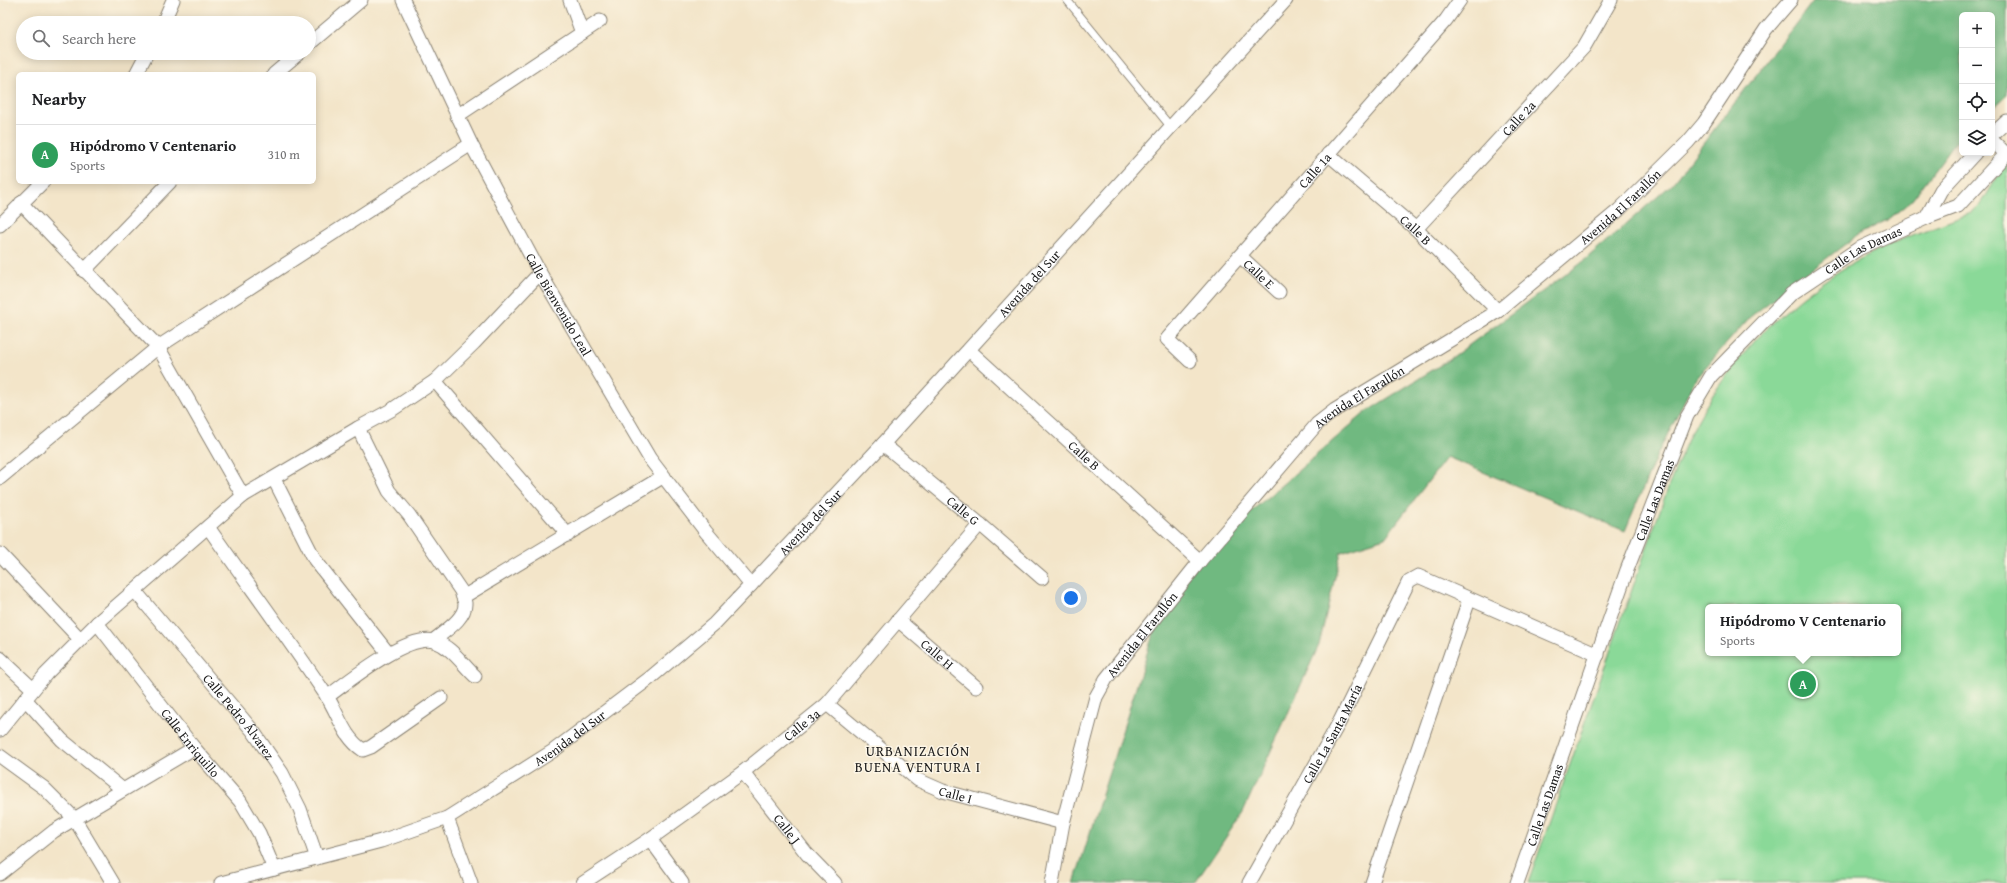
<!DOCTYPE html>
<meta charset="utf-8">
<style>
:root{--surface:#fff;--page:#f6f6f6;--text:#202124;--muted:#757577;--line:#e0e0e0;--accent:#111827}
body{margin:0;font-family:"Gentium Book Plus",serif;background:var(--page);color:var(--text)}
.controls{position:absolute;right:12px;top:12px;display:grid;overflow:hidden;border-radius:6px;box-shadow:0 2px 10px #0003}
.controls button{width:36px;height:36px;display:grid;place-items:center;padding:0;border:0;border-bottom:1px solid var(--line);background:var(--surface);color:var(--text);font:20px sans-serif}
.you{position:absolute;left:1071px;top:598px;width:14px;height:14px;margin:-10px;border:3px solid #fff;border-radius:50%;background:#1a73e8;box-shadow:0 0 0 6px #1a73e833}
.badge{display:grid;place-items:center;width:26px;height:26px;border-radius:50%;background:var(--accent);color:#fff;font-size:13px;font-weight:700}
.pin{position:absolute;translate:-50% -50%;border:2px solid #fff;box-shadow:0 1px 4px #0006}
.popup{position:absolute;left:1705px;top:604px;width:196px;height:52px;box-sizing:border-box;display:grid;place-content:center;border-radius:6px;background:var(--surface);filter:drop-shadow(0 1px 3px #0005);font-size:13px;white-space:nowrap;color:var(--muted)}
.popup b{font-size:15px;color:var(--text)}
.popup::after{content:'';position:absolute;left:50%;top:100%;margin-left:-8px;border:8px solid transparent;border-top-color:var(--surface)}
.list{margin:0;padding:0;list-style:none}
h2{display:flex;justify-content:space-between;align-items:center;height:52px;margin:0;padding:0 16px;font-size:17px}
h2 small{font-size:13px;font-weight:400;color:var(--muted)}
.list li{display:grid;grid-template-columns:26px 1fr auto;gap:12px;align-items:center;box-sizing:border-box;height:60px;padding:0 16px;border-top:1px solid var(--line)}
.list b{display:block;font-size:15px;white-space:nowrap}
.list p{margin:0;font-size:13px;white-space:nowrap;color:var(--muted)}
.list em{font-size:13px;font-style:normal;color:var(--muted)}
.icon{flex:none;width:22px;height:22px;fill:none;stroke:currentColor;stroke-width:2;stroke-linecap:round;stroke-linejoin:round}
.map{position:relative;flex:none;width:2007px;height:883px;overflow:hidden}
.search{position:absolute;background:var(--surface);box-shadow:0 2px 10px #0003;left:16px;top:16px;width:300px;height:44px;display:flex;align-items:center;gap:10px;box-sizing:border-box;padding:0 14px;border-radius:22px;color:var(--muted);font-size:15px}
.panel{position:absolute;background:var(--surface);box-shadow:0 2px 10px #0003;left:16px;top:72px;width:300px;height:112px;border-radius:6px}
.map>svg:first-child{display:block}
.green{fill:#8ad998;stroke:#537a5a;fill-rule:evenodd}
.forest{fill:#6fb980;stroke:#466a4e}
.lines{fill:none;stroke-linecap:round;stroke-linejoin:round}
.lane-casing{stroke:#888072;stroke-width:9}
.street-casing{stroke:#888072;stroke-width:15}
.lane{stroke:#fff;stroke-width:7}
.street{stroke:#fff;stroke-width:13}
.labels{text-anchor:middle;dominant-baseline:central;stroke-width:3;stroke-linejoin:round;paint-order:stroke}
.street-label{font-size:13px;fill:#1c1c1c;stroke:#fcf5e5}
.neighbourhood-label{font-size:14px;letter-spacing:1px;fill:#1c1c1c;stroke:#fcf5e5}
</style>
<div class="map">
<svg width="2007" height="883" viewBox="0 0 2007 883">
<rect width="100%" height="100%" fill="#fcf5e5"/>
<filter id="ink" filterUnits="userSpaceOnUse"><feTurbulence type="fractalNoise" baseFrequency=".025" numOctaves="2"/><feDisplacementMap in="SourceGraphic" scale="8" xChannelSelector="R" yChannelSelector="G"/><feConvolveMatrix kernelMatrix="1 2 1 2 8 2 1 2 1" color-interpolation-filters="sRGB"/></filter>
<filter id="wash" filterUnits="userSpaceOnUse"><feTurbulence type="fractalNoise" baseFrequency=".012" numOctaves="4" result="noise"/><feDisplacementMap in="SourceGraphic" scale="16" xChannelSelector="R" yChannelSelector="G"/><feGaussianBlur stdDeviation="0.9" result="paint"/><feColorMatrix in="noise" values="0 0 0 0 0 0 0 0 0 0 0 0 0 0 0 0 0 1.4 0 .05"/><feComposite in="paint" operator="in"/></filter>
<g filter="url(#wash)">
<rect width="100%" height="100%" fill="#f3e5c9"/>
<path class="green" d="M 2007,161 L 2007,883 L 1528,883 L 1669,485 C 1676,469 1682,452 1689,437 C 1727,359 1794,291 1872,253 C 1903,237 1938,226 1971,213 L 1981,204 ZM 1708,607 L 1898,607 L 1898,653 L 1708,653 Z"/>
<polygon class="forest" points="1814,0 2007,0 2007,95 1992,109 1992,15 1962,15 1962,137 1954,144 1912,200 1889,219 1856,236 1750,317 1696,378 1657,455 1625,531 1447,457 1385,538 1341,552 1319,645 1243,812 1195,883 1074,883 1161,609 1218,540 1366,412 1450,359 1580,264 1672,184"/>
</g>
<g filter="url(#ink)">
<g class="lines">
<g class="lane-casing">
<polyline id="lane" points="1067,0 1170,126"/>
</g>
<g class="street-casing">
<g id="street">
<path id="s1" d="M 403,0 L 471,144 L 540,273 L 650,459 L 706,532 L 751,585"/>
<polyline points="570,0 582,33"/>
<polyline points="163,23 173,0"/>
<polyline points="309,44 361,0"/>
<polyline points="136,74 147,53"/>
<polyline points="274,74 299,53"/>
<polyline points="457,116 600,21"/>
<polyline points="1992,135 2007,121"/>
<polyline points="1992,140 2006,154"/>
<path id="s2" d="M 1328,154 L 1416,229 L 1498,311"/>
<polyline points="21,203 158,347 243,496"/>
<polyline points="1926,218 1941,190 1975,153"/>
<polyline points="0,225 43,182"/>
<path id="s3" d="M 1416,229 L 1584,47 L 1611,0"/>
<path id="s4" d="M 1240,256 L 1279,292"/>
<polyline points="84,271 170,182"/>
<path id="s5" d="M 969,350 L 1200,561"/>
<path id="s6" d="M 1190,361 L 1167,339 L 1446,20 L 1460,0"/>
<polyline points="435,381 568,535"/>
<path d="M 358,428 L 389,491 L 409,515 L 461,591 C 462,595 464,600 465,603 C 466,619 443,632 433,641"/>
<path id="s7" d="M 883,444 L 980,524 L 1042,578"/>
<polyline points="0,478 158,347 471,144"/>
<polyline points="274,479 315,560 388,653"/>
<path d="M 208,527 C 247,583 288,638 326,695 C 339,714 343,737 363,750 L 371,747 L 441,698"/>
<polyline points="0,554 80,639"/>
<path id="s8" d="M 135,591 L 253,731 L 282,773 L 300,809 L 317,858"/>
<polyline points="463,597 664,476"/>
<path id="s9" d="M 898,620 L 976,687"/>
<path id="s10" d="M 97,623 L 194,748 L 240,801 L 259,833 L 274,869"/>
<polyline points="0,658 33,689"/>
<path d="M 327,697 C 349,681 406,634 434,641 C 452,647 462,664 475,676"/>
<polyline points="25,699 62,740 122,789"/>
<path id="s11" d="M 827,704 L 918,780 L 943,791 L 1063,823"/>
<polyline points="0,730 46,674 97,623 243,496 358,428 393,409 435,381 474,343 540,273"/>
<polyline points="0,756 44,788 74,818 113,883"/>
<path id="s12" d="M 743,772 L 807,854 L 835,883"/>
<polyline points="447,818 471,883"/>
<polyline points="650,839 682,883"/>
<polyline points="0,874 54,831 194,748"/>
<path id="s13" d="M 221,883 L 381,841 L 447,818 L 553,751 L 650,678 L 714,624 L 751,585 L 883,444 L 1286,0"/>
<path id="s14" d="M 583,883 L 650,839 L 743,772 L 827,704 L 980,524"/>
<path id="s15" d="M 1052,883 L 1063,823 L 1096,697 L 1106,679 L 1200,561 L 1317,424 L 1335,410 L 1498,311 L 1619,210 L 1688,142 L 1704,123 L 1766,29 L 1791,0"/>
<path id="s16" d="M 1249,883 L 1340,721 L 1409,581 L 1418,576 L 1598,655"/>
<polyline points="1372,883 1469,600"/>
<path id="s17" d="M 1517,883 L 1627,570 L 1687,416 L 1711,376 L 1791,294 L 1858,249 L 1926,218 L 1958,206 L 2007,153"/>
</g>
</g>
<use href="#lane" class="lane"/>
<use href="#street" class="street"/>
</g>
</g>
<g class="labels">
<g class="street-label">
<text stroke="none"><textPath href="#s3" startOffset="151">Calle 2a</textPath></text>
<text stroke="none"><textPath href="#s6" startOffset="256">Calle 1a</textPath></text>
<text stroke="none"><textPath href="#s15" startOffset="917">Avenida El Farallón</textPath></text>
<text stroke="none"><textPath href="#s2" startOffset="116">Calle B</textPath></text>
<text stroke="none"><textPath href="#s17" startOffset="743">Calle Las Damas</textPath></text>
<text stroke="none"><textPath href="#s4" startOffset="26">Calle E</textPath></text>
<text stroke="none"><textPath href="#s13" startOffset="1030">Avenida del Sur</textPath></text>
<text stroke="none"><textPath href="#s1" startOffset="342">Calle Bienvenido Leal</textPath></text>
<text stroke="none"><textPath href="#s15" startOffset="593">Avenida El Farallón</textPath></text>
<text stroke="none"><textPath href="#s5" startOffset="156">Calle B</textPath></text>
<text stroke="none"><textPath href="#s17" startOffset="407">Calle Las Damas</textPath></text>
<text stroke="none"><textPath href="#s7" startOffset="104">Calle G</textPath></text>
<text stroke="none"><textPath href="#s13" startOffset="706">Avenida del Sur</textPath></text>
<text stroke="none"><textPath href="#s15" startOffset="269">Avenida El Farallón</textPath></text>
<text stroke="none"><textPath href="#s9" startOffset="52">Calle H</textPath></text>
<text stroke="none"><textPath href="#s8" startOffset="163">Calle Pedro Álvarez</textPath></text>
<text stroke="none"><textPath href="#s14" startOffset="270">Calle 3a</textPath></text>
<text stroke="none"><textPath href="#s16" startOffset="171">Calle La Santa María</textPath></text>
<text stroke="none"><textPath href="#s13" startOffset="382">Avenida del Sur</textPath></text>
<text stroke="none"><textPath href="#s10" startOffset="152">Calle Enriquillo</textPath></text>
<text stroke="none"><textPath href="#s11" startOffset="159">Calle I</textPath></text>
<text stroke="none"><textPath href="#s17" startOffset="83">Calle Las Damas</textPath></text>
<text stroke="none"><textPath href="#s12" startOffset="72">Calle J</textPath></text>
</g>
<g class="neighbourhood-label">
<text x="918" y="751">URBANIZACIÓN<tspan x="918" dy="16">BUENA VENTURA I</tspan></text>
</g>
</g>
</svg>
<div class="controls">
<button>+</button>
<button>−</button>
<button><svg class="icon" aria-label="locate" viewBox="0 0 24 24"><circle cx="12" cy="12" r="6"/><path d="M12 2v4M12 18v4M2 12h4M18 12h4"/></svg></button>
<button><svg class="icon" aria-label="layers" viewBox="0 0 24 24"><path d="M12 4l9 5-9 5-9-5zM3 14l9 5 9-5"/></svg></button>
</div>
<div class="you"></div>
<div class="pin badge" style="left:1803px;top:684px;background:#2e9e5b">A</div>
<div class="popup"><b>Hipódromo V Centenario</b>Sports</div>
<div class="search"><svg class="icon" aria-label="search" viewBox="0 0 24 24"><circle cx="10" cy="10" r="6"/><path d="M15 15l6 6"/></svg>Search here</div>
<section class="panel">
<h2>Nearby<small></small></h2>
<ul class="list">
<li><span class="badge" style="background:#2e9e5b">A</span><div><b>Hipódromo V Centenario</b><p>Sports</p></div><em>310 m</em></li>
</ul>
</section>
</div>
